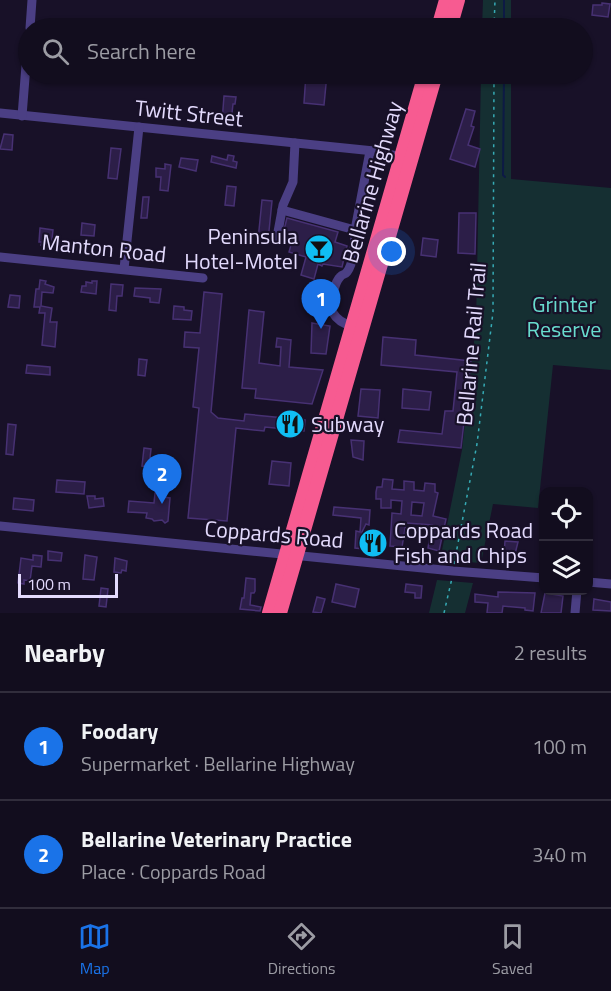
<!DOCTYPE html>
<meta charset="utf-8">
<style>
:root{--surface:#120d1e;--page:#1f1b2b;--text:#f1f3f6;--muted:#9c9ca4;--line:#312d3c;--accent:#1a73e8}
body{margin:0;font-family:"Titillium Web",sans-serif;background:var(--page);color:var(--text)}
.controls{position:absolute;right:18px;bottom:18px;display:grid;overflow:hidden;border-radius:12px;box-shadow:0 2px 4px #0004}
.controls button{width:54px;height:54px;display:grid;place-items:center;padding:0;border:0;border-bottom:2px solid var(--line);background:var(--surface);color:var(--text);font:30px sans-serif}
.scale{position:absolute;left:18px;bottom:15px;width:100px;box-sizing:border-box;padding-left:6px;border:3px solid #e3dafd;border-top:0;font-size:16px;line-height:21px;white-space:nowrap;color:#e3dafd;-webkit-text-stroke:4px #181128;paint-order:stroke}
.you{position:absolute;left:392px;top:252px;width:21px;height:21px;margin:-15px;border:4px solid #fff;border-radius:50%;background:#1a73e8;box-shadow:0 0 0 9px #1a73e833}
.badge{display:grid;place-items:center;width:39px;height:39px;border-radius:50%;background:var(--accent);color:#fff;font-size:20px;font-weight:700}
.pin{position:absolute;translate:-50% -50px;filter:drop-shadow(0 2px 3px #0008)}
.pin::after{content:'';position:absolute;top:32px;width:21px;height:18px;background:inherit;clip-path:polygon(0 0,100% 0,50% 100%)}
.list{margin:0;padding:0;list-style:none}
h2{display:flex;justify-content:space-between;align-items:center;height:78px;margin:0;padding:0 24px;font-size:26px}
h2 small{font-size:20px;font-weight:400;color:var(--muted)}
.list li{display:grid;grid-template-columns:39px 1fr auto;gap:18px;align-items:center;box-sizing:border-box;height:108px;padding:0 24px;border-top:2px solid var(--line)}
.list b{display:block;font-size:22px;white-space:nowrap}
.list p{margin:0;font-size:20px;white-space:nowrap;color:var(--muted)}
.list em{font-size:20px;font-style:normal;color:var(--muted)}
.icon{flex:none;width:33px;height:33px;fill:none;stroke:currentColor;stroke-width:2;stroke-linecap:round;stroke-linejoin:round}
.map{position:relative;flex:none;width:611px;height:613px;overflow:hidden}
.search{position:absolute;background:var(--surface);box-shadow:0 2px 4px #0004;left:18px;right:18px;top:18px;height:66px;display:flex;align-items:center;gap:15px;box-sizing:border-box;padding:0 21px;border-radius:33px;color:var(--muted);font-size:22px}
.sheet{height:294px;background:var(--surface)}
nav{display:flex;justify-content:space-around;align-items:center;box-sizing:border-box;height:84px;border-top:2px solid var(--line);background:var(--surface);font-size:16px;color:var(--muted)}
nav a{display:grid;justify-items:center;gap:3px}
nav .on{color:var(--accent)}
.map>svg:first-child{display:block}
.green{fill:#152f32}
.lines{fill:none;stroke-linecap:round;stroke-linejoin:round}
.stream{stroke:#0d1a45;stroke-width:2}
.building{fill:#2c1e48;stroke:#473173;stroke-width:1.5;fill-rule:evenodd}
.path{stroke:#36abb5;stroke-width:1.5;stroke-dasharray:3 4.5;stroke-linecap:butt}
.minor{stroke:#4b3f84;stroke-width:9}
.highway{stroke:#f75b91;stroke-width:14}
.labels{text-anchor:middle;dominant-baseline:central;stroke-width:4.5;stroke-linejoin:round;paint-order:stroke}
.street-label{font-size:22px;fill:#e3dafd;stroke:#181128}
.poi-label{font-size:22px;fill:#e3dafd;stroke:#181128;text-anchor:start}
.park-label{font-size:22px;fill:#68dbce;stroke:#181128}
</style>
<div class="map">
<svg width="611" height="613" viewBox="0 0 611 613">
<rect width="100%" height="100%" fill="#181128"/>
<g class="green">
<polygon points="483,0 511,0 511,28 482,28"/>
<polygon points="481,74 511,74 511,179 611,188 611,370 553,365 538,508 493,504 481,563 440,560 462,450 476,324"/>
<polygon points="437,580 473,583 465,613 429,613"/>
</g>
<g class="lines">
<g class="stream">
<polyline points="504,28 504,0"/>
<polyline points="504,74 503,175 505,177"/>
</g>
</g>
<g class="building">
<polygon points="602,3 610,4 608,17 592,15 593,5 602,5"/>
<polygon points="306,74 327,74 324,105 304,103"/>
<polygon points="224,96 236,97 235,104 233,104 231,122 222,122"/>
<polygon points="466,109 475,111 471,126 474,127 468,145 480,149 475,167 450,159"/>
<polygon points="4,134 13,135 12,150 0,149"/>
<polygon points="111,148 121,149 117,179 108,178"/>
<polygon points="228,155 234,156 233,161 237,162 236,168 211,162 212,156 227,160"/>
<polygon points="181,158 198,160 196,171 179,167"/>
<polygon points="165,164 171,165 168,191 160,190 161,177 156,177 156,168 165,169"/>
<polygon points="227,186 236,187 234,206 225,205"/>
<polygon points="143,197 149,197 147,218 141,218"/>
<polygon points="262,200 272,201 268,241 258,240"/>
<polygon points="459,213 476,213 475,254 458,253"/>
<polygon points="287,218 338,232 335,242 347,246 342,267 323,264 322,266 318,264 314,279 301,275 306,257 289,252 291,245 281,242"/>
<polygon points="82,223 95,225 94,236 81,235"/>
<polygon points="40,228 53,230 51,248 45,247 41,245 42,242 39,242"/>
<polygon points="423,238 438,240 436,257 421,255"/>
<polygon points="40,280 46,281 45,284 54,287 53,293 42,292 41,306 52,308 50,322 57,322 55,347 42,345 45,313 39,313 40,307 34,307 36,289 39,289"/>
<polygon points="92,281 97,281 96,294 81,292 82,286 86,286 86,282 92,283"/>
<polygon points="111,284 123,285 122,296 117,296 116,311 109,310"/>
<polygon points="135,288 161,289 159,303 150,302 150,298 134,296"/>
<polygon points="204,292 222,294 211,412 218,418 244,421 245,414 305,420 304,431 265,427 264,431 236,428 227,521 188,518 199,408 193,407 199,348 184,347 185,332 200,333"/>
<polygon points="10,295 20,296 19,308 8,307"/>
<polygon points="174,306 184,307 184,310 192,311 191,320 173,319"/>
<polygon points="249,310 264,312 259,363 280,366 281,347 276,347 277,338 291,340 289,367 323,370 312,404 255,398 256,389 242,388"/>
<polygon points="312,323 330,326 326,354 311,353"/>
<polygon points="383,337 416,340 415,355 471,361 461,448 398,442 400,430 442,434 445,411 453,411 457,372 381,365"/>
<polygon points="139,359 147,360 145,376 138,375"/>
<polygon points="27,365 50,367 50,375 26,373"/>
<polygon points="361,389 380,390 378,418 358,416"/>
<polygon points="403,389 431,392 429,410 402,408"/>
<polygon points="8,424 16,425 13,455 6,454"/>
<polygon points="351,440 364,441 363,460 353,457"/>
<polygon points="144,448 151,449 149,467 142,466"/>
<polygon points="272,461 291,463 289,486 269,484"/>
<polygon points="153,468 162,469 161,481 158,481 158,484 152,483"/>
<path d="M 383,479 L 393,480 L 392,489 L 404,490 L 404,481 L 414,482 L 414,490 L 424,491 L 425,483 L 435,484 L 435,492 L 438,493 L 433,516 L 446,519 L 439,551 L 428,548 L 432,525 L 420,524 L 406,523 L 402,547 L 390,546 L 392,513 L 401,514 L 402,501 L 391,500 L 391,508 L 381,508 L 381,499 L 376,499 L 376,492 L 377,487 L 382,487 ZM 412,502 L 424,503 L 422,516 L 411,515 Z"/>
<polygon points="57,480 85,482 84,494 56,492"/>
<polygon points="155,493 164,494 163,497 170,498 168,521 165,523 162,520 154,521 152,519 146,518 147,513 128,512 129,501 154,503"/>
<polygon points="87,496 95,496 95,499 103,498 104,506 89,508"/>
<polygon points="14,498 34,500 33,511 13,509"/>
<polygon points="334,507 370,510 369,525 366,524 362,532 363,540 374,542 373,550 355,548 356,531 360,532 361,518 333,515"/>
<polygon points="505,541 518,542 515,554 504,554"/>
<polygon points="48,551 62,553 61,561 48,560"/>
<polygon points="33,555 42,556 41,567 32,566 30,581 24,580 24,584 18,583 21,558 33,560"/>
<polygon points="85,555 97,557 94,580 83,579"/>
<polygon points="115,558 127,561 126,571 122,570 121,573 114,572"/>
<polygon points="246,578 255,579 255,591 254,593 251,593 250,605 261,607 260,611 240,609 242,598 244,598"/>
<polygon points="336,584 359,589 355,607 332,602"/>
<polygon points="406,584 422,586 421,598 415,598 415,593 405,592"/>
<polygon points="101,588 108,589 106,607 99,606"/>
<polygon points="498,592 535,593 533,611 525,610 525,608 503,606 502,613 487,613 488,603 475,602 475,594 498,597"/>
<polygon points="545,593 563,596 561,613 541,613"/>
<polygon points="317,597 325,599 321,613 313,612"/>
<polygon points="594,599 611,602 611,611 593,610"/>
</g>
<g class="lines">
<g class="path">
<polyline points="494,28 495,0"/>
<polyline points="454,564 477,444 493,312 494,74"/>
<polyline points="444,613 452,578"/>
</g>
<g class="minor">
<polyline points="30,28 32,0"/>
<polyline points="0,113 374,151 401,157 406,156"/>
<polyline points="22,116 28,40"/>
<polyline points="282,210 355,230"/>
<polyline points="277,237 283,205 293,182 295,143"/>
<polyline points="0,257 203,278"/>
<polyline points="124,269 139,127"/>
<path d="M 352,326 C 334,321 326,309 334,290 C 335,286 337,280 340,277 C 343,273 344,276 347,272 C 354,263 355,240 355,230 L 370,151"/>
<polyline points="0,526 453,571 544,578"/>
<polyline points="588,582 611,584"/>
<polyline points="575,613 577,590"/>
</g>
<g class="highway">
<polyline points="438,28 446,0"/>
<polyline points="450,28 458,0"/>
<polyline points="269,613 425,74"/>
<polyline points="280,613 436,74"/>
</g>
</g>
<defs>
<g id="bar-disc" transform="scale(1.5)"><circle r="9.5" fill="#10bef3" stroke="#181128"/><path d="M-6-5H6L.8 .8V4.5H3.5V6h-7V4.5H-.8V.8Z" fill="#111"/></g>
<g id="restaurant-disc" transform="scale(1.5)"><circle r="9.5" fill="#10bef3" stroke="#181128"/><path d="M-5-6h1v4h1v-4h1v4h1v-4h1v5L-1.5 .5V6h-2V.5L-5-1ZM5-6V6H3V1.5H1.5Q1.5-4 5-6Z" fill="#111"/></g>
</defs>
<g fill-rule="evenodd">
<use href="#bar-disc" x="319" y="249"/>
<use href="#restaurant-disc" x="290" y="424"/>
<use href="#restaurant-disc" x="373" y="543"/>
</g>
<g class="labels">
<g class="street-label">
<text transform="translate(189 113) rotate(6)">Twitt Street</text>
<text transform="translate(372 182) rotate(-74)">Bellarine Highway</text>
<text transform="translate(104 248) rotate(6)">Manton Road</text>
<text transform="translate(471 344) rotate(-85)">Bellarine Rail Trail</text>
<text transform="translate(274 534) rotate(5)">Coppards Road</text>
</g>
<g class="poi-label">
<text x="298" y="236" text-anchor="end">Peninsula<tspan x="298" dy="25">Hotel-Motel</tspan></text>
<text x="311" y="424">Subway</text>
<text x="394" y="530">Coppards Road<tspan x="394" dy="25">Fish and Chips</tspan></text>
</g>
<g class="park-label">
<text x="564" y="304">Grinter<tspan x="564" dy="25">Reserve</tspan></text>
</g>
</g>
</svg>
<div class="controls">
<button><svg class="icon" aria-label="locate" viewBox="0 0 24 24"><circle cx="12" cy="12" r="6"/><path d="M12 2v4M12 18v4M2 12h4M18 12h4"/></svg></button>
<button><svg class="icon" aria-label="layers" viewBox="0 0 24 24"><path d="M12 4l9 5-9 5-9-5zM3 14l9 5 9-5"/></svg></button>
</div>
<div class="scale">100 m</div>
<div class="you"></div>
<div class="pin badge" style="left:321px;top:329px">1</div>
<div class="pin badge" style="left:162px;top:504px">2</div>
<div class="search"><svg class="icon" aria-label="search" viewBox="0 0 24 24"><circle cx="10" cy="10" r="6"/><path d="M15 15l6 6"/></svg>Search here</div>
</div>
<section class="sheet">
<h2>Nearby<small>2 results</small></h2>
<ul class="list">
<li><span class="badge">1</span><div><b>Foodary</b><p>Supermarket · Bellarine Highway</p></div><em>100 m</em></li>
<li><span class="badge">2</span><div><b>Bellarine Veterinary Practice</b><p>Place · Coppards Road</p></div><em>340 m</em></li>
</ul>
</section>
<nav>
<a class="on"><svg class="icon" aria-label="map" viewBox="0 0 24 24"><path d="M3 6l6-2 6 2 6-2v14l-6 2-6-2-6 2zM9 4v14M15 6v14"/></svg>Map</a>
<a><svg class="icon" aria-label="directions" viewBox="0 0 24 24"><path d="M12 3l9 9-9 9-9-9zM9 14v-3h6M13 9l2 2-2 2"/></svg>Directions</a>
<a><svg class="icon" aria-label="saved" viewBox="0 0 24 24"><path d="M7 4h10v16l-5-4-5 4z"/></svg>Saved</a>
</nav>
